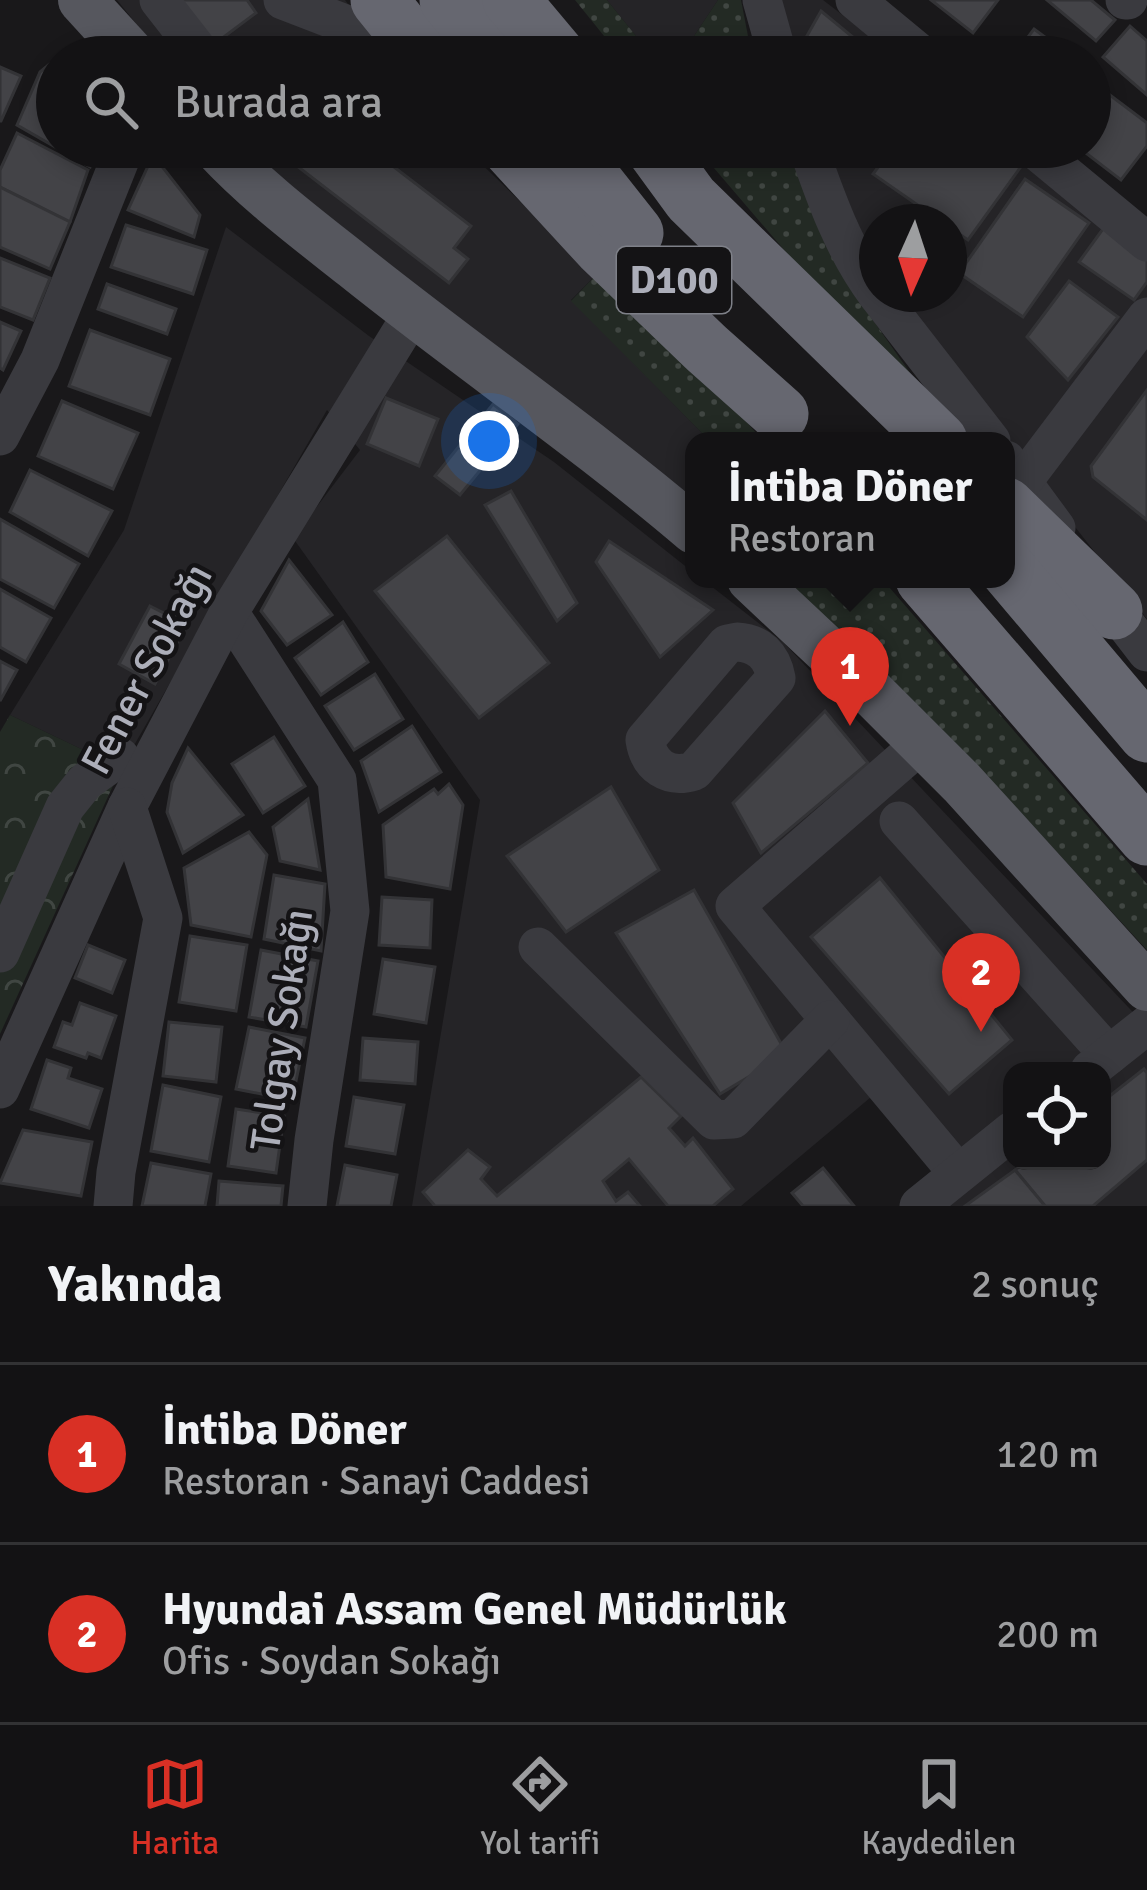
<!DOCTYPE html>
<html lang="tr">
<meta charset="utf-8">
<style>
:root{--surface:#131214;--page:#1c1b1d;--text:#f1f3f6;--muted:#9d9ea0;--line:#323234;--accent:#d93025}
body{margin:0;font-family:Signika,sans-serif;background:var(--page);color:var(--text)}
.controls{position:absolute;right:36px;bottom:36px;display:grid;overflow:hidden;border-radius:24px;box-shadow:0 6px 18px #0003}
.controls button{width:108px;height:108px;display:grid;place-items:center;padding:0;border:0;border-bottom:3px solid var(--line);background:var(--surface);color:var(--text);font:60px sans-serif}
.compass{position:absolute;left:859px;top:204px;width:108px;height:108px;border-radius:50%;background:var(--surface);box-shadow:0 6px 18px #0003;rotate:183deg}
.you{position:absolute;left:489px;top:441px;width:42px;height:42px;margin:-30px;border:9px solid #fff;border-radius:50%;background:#1a73e8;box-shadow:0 0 0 18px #1a73e833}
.badge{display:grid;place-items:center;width:78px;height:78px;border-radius:50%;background:var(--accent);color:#fff;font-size:39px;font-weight:700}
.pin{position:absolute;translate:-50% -99px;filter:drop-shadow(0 3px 6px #0008)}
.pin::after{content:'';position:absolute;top:63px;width:42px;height:36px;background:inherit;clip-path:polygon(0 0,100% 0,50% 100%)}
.popup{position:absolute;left:685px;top:432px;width:330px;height:156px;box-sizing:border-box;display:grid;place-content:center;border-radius:24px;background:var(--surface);filter:drop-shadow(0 3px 9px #0005);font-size:39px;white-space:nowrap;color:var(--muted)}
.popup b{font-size:45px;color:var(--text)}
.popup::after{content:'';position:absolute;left:50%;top:100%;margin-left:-24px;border:24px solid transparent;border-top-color:var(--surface)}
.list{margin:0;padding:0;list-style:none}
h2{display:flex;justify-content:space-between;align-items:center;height:156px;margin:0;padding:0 48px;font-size:51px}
h2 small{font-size:39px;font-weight:400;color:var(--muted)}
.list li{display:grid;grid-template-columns:78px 1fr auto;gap:36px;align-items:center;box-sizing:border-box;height:180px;padding:0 48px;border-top:3px solid var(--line)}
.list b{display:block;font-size:45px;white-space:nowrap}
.list p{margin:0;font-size:39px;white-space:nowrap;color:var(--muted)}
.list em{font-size:39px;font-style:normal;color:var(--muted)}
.icon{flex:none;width:66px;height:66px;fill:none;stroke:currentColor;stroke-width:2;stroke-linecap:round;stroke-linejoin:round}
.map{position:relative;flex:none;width:1147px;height:1206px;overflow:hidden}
.search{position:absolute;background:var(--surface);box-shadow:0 6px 18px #0003;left:36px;right:36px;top:36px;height:132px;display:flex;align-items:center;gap:30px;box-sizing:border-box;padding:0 42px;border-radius:66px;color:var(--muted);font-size:45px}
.sheet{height:516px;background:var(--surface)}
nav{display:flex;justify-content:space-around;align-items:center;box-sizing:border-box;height:168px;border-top:3px solid var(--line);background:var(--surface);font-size:33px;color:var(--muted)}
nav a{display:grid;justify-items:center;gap:6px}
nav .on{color:var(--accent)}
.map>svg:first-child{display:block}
.built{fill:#252427;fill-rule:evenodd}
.grass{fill:url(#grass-dots)}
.forest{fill:url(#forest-crowns)}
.building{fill:#434347;stroke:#333336;stroke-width:3}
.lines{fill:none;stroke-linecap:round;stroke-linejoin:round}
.minor{stroke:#3a3a3f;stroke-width:39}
.major{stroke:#56575e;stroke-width:48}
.highway{stroke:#666770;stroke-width:57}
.labels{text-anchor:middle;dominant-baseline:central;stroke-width:9;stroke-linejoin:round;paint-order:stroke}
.shield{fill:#141315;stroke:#7e8088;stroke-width:3}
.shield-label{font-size:39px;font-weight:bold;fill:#acaeb9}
.street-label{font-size:42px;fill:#acaeb9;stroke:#141315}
</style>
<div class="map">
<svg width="1147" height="1206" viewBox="0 0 1147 1206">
<defs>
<pattern id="grass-dots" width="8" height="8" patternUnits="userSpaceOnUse" patternTransform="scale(3)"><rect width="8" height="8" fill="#232a24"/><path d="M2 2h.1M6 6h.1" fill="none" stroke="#404642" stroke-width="1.8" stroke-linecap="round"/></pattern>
<pattern id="forest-crowns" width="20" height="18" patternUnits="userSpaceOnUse" patternTransform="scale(3)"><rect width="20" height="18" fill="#232a24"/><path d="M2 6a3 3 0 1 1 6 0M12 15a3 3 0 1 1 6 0" fill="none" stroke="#404642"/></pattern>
</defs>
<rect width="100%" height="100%" fill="#19181a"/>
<g class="built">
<polygon points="117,0 345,0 388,57 163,57"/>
<polygon points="607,0 718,0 680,57 653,57"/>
<polygon points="771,0 823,0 897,57 784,57"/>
<polygon points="241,147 464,147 596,275 571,300 710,441 694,441 694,504"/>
<polygon points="818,147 1014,147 1147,249 1147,619 893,294 949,294 949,222 877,222 877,270"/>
<path d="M 226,227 L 369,336 L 554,462 L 694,573 L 694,579 L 702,579 L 783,642 L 1147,1027 L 1147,1206 L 934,1206 L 956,1186 L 877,1092 L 741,1206 L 412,1206 L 480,800 L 293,538 L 360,450 L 327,410 L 121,768 L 10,715 L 124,530 ZM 1012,1071 L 1102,1071 L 1102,1161 L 1012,1161 Z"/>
</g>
<g class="grass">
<polygon points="575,0 607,0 653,57 621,57"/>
<polygon points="718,0 741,0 752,57 680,57"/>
<polygon points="696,147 786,147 863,306 958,441 892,376"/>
<polygon points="596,275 726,398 763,441 710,441 571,301"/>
<polygon points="778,579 882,579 1147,884 1147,950 1034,827"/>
</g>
<polygon class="forest" points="10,715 121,768 0,1034 0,732"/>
<g class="building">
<polygon points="170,0 247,0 256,13 209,48"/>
<polygon points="931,0 998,0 973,33"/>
<polygon points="1047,0 1091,0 1115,20 1096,41"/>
<polygon points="821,11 877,57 795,57"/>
<polygon points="1130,26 1147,41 1147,95 1103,57"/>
<polygon points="1034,29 1072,57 1013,57"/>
<polygon points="57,58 57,147 95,147 90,167 17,125 40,72"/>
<polygon points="0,67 21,76 1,121 0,121"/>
<polygon points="1090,80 1147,123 1147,146 1121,180 1078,147 1090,147"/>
<polygon points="17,133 88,170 70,222 0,187 0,170"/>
<polygon points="312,147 368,147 471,226 454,248 468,259 449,283 297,166"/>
<polygon points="893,147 992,147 1020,168 968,240 949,227 949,222 942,222 873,174"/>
<polygon points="153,155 200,215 194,237 128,210"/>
<polygon points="1025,179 1089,223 1023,317 959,273"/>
<polygon points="0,187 70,222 50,269 0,247"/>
<polygon points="126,225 207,250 193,294 111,267"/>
<polygon points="1105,226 1147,255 1147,282 1134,300 1079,262"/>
<polygon points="0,258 50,278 33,320 0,307"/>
<polygon points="1069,281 1118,317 1068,380 1027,337"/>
<polygon points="107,284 176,309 167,334 98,309"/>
<polygon points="0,322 21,331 3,370 0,368"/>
<polygon points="90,330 170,359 150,415 69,386"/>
<polygon points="1147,390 1147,520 1093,477 1091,466"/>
<polygon points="386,398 438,419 419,466 367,444"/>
<polygon points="62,401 138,433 113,489 38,456"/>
<polygon points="493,404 518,424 460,495 435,476"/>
<polygon points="30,470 112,511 88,556 10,512"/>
<polygon points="511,491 577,603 557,621 485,505"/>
<polygon points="0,519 79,564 54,608 0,579"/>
<polygon points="447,536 549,663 479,718 375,591"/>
<polygon points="609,541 713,610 660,657 596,562"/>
<polygon points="289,560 332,615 287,645 261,611"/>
<polygon points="0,589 51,618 26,662 0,647"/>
<polygon points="150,606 187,625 155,684 119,664"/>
<polygon points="343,622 368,662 321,695 295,658"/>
<polygon points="0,661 17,670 0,701"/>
<polygon points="375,674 403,719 354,750 325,706"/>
<polygon points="825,711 868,763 761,853 733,803"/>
<polygon points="412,726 441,772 379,812 361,761"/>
<polygon points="274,737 305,786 263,813 232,764"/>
<polygon points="188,748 243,815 183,853 167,812 172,783"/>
<polygon points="449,784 463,805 450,889 386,877 383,825 434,789 438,794"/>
<polygon points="611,787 659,870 566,932 507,856"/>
<polygon points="308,799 320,870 280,861 273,827"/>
<polygon points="249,832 267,855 251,937 191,925 184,868"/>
<polygon points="274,875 325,884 321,951 264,939"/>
<polygon points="880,878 1012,1040 949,1094 811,937"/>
<polygon points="694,890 787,1054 720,1094 616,933"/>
<polygon points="382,897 432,900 430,948 379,945"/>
<polygon points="190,936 247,945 236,1011 179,1002"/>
<polygon points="88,945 125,960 112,993 75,978"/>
<polygon points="261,950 318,961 306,1027 249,1017"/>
<polygon points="383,959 435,967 426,1023 374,1014"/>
<polygon points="80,1003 116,1016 101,1058 88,1053 86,1058 54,1047 63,1022 72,1025"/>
<polygon points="169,1022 222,1027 216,1082 163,1076"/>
<polygon points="249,1027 305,1038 292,1100 236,1089"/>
<polygon points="363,1038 418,1042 415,1084 360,1080"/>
<polygon points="47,1060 71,1068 68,1078 102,1089 89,1128 31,1109"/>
<polygon points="1144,1069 1147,1073 1147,1160 1093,1206 1045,1206 1015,1170 1027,1161 1102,1161 1102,1102"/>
<polygon points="641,1077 681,1116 669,1128 685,1146 693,1138 733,1189 713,1206 668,1206 629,1159 603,1181 616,1201 628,1192 640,1206 435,1206 423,1192 468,1150 490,1167 481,1179 497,1196"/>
<polygon points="163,1085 221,1097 209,1162 151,1151"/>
<polygon points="354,1097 404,1105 395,1154 346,1146"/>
<polygon points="236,1109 284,1116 276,1173 228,1166"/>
<polygon points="23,1130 92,1142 81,1196 0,1183"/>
<polygon points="151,1163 211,1174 205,1206 142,1206"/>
<polygon points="345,1165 397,1175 391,1206 337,1206"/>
<polygon points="823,1168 854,1206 803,1206 792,1193"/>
<polygon points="1015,1170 1045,1206 965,1206"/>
<polygon points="219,1181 283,1186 281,1206 217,1206"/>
</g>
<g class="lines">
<g class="minor">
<polyline points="159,0 198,50"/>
<polyline points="283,0 418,52"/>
<polyline points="762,0 778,57"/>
<polyline points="855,0 924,57"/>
<polyline points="1125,0 1128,0"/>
<path d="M 808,147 C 826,199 844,250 877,294"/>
<polyline points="1032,147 1147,242"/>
<polyline points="877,294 991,441"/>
<polyline points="0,436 40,360 125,147"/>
<polyline points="1006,460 1056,528"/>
<polyline points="1023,481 1147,317"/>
<polyline points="1100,591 1147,652"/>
<polyline points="229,612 337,780 350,911 314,1140 307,1206"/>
<path d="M 737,642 C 759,643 772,656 776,678 L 694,771 C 668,779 649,766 645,740 L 727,644 Z"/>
<polyline points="921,744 735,906 958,1173"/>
<polyline points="899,821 1109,1055"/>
<polyline points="538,947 714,1120 733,1119 830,1020"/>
<polyline points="0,953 65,807 85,782 120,757"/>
<polyline points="1090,1070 1147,1025"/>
<polyline points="0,1089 127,807 229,612 413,313"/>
<polyline points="113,1206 116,1172 163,918 127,807"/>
<polyline points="919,1206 1012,1131"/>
</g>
<g class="major">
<polyline points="82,0 134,57"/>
<path d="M 216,147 C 258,192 306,228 354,266 C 466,356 585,437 694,530"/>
<polyline points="751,579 866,687 962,783 1147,987"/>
</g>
<g class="highway">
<polyline points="379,0 425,57"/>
<polyline points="448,0 495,57"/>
<polyline points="511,0 559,57"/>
<polyline points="509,147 602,248 706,348 780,414"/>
<polyline points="567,147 635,233"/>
<polyline points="653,147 691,199 939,441"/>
<polyline points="1006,506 1114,611"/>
<polyline points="1006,567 1147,734"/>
<polyline points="924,579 1147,837"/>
</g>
</g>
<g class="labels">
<rect class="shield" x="617" y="247" width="114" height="66" rx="9"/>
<g class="shield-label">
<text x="674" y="280">D100</text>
</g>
<g class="street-label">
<text transform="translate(147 669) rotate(-62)">Fener Sokağı</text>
<text transform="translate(282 1030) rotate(-82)">Tolgay Sokağı</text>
</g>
</g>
</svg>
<div class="controls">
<button><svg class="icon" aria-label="locate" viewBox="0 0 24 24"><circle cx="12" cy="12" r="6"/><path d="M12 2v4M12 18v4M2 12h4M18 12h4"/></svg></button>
</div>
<svg class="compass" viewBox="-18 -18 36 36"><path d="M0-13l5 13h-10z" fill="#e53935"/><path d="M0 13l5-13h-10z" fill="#9d9ea0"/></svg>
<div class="you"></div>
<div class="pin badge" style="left:850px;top:726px">1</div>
<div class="popup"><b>İntiba Döner</b>Restoran</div>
<div class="pin badge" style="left:981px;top:1032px">2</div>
<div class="search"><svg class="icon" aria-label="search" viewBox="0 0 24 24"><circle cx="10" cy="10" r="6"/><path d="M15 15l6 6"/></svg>Burada ara</div>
</div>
<section class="sheet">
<h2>Yakında<small>2 sonuç</small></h2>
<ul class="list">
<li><span class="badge">1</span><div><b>İntiba Döner</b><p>Restoran · Sanayi Caddesi</p></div><em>120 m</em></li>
<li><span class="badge">2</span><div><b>Hyundai Assam Genel Müdürlük</b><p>Ofis · Soydan Sokağı</p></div><em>200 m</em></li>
</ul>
</section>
<nav>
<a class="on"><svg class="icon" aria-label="map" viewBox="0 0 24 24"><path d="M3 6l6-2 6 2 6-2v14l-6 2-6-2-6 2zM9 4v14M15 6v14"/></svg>Harita</a>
<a><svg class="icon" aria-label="directions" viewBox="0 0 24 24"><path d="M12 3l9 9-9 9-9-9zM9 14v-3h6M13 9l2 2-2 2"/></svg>Yol tarifi</a>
<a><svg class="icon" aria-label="saved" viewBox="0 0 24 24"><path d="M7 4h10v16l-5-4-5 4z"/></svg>Kaydedilen</a>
</nav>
